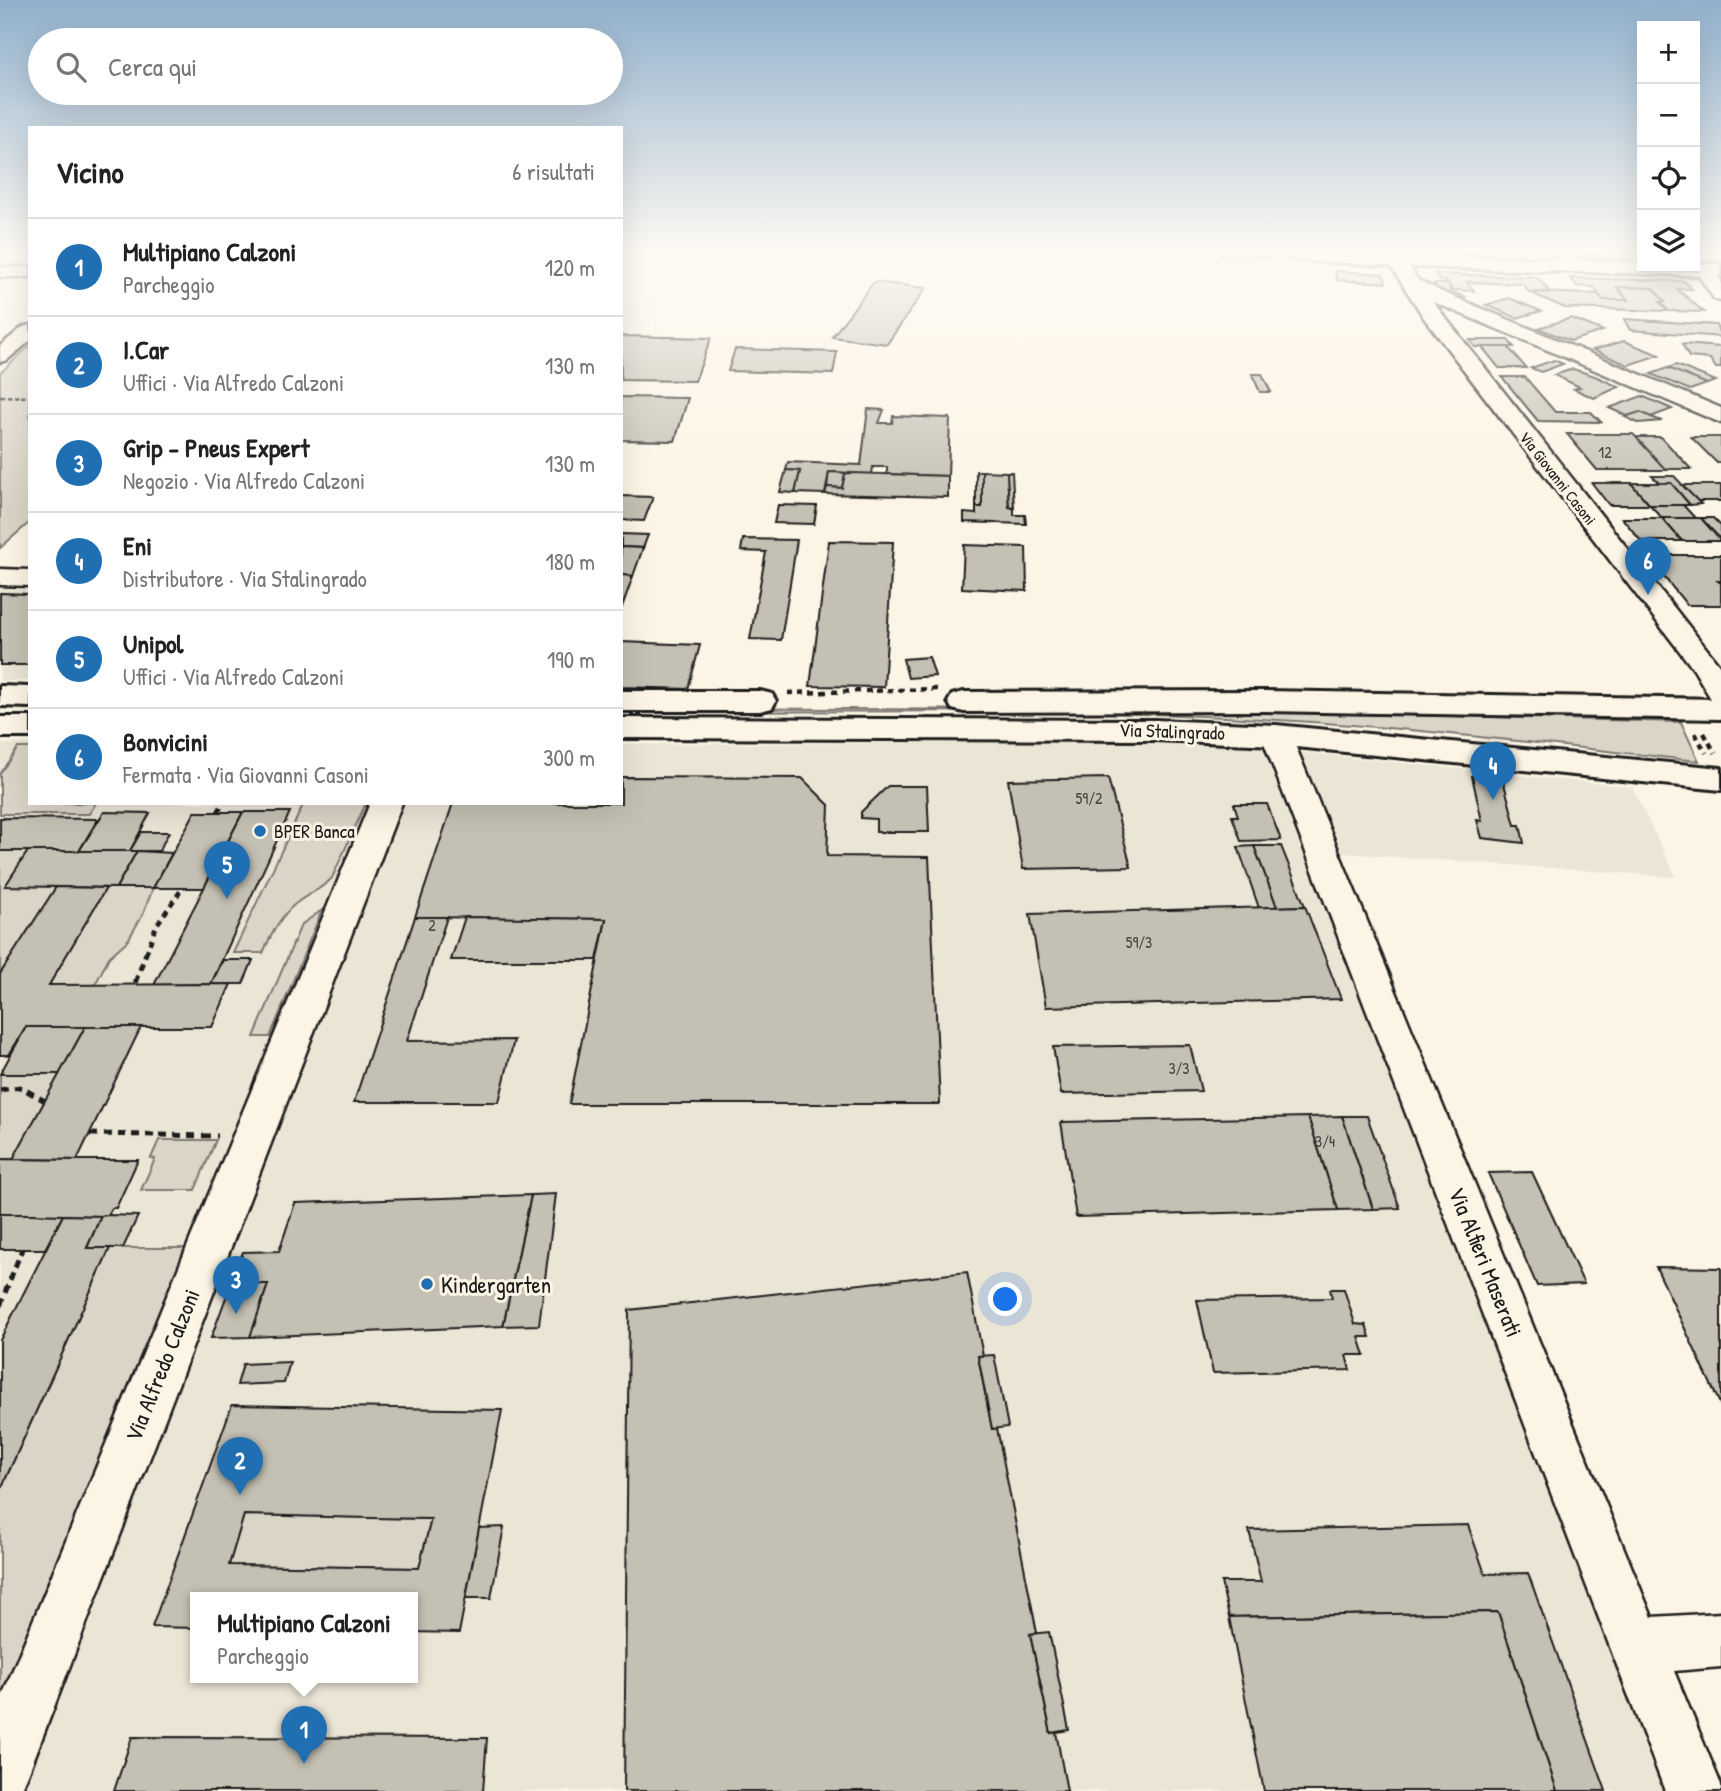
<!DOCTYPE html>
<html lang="it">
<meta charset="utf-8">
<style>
:root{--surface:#fff;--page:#f2f2f2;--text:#222;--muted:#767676;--line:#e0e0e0;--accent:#1f6fb2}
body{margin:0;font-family:"Patrick Hand",sans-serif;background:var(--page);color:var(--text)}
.controls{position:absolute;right:21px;top:21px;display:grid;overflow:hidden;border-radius:0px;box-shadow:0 7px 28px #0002}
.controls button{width:63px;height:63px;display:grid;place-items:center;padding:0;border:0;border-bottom:2px solid var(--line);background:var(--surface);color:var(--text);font:35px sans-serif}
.you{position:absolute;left:1006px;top:1300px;width:24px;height:24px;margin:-18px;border:5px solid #fff;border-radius:50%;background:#1a73e8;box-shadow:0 0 0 10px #1a73e833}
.badge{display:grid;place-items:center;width:46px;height:46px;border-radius:50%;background:var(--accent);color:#fff;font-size:23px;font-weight:700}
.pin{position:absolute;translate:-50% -58px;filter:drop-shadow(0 2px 4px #0008)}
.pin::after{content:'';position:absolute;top:37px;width:24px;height:21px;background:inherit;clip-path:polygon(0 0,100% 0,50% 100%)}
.popup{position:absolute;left:190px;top:1592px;width:228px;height:91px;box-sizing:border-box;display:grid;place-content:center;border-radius:0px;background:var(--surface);filter:drop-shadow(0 2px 5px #0005);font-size:23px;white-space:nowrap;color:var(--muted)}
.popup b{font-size:26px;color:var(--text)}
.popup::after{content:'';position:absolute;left:50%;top:100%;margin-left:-14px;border:14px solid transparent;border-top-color:var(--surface)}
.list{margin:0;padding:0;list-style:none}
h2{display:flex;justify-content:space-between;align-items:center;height:91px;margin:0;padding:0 28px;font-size:30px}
h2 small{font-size:23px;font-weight:400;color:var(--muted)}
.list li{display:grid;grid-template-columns:46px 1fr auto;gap:21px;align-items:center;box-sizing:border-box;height:98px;padding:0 28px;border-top:2px solid var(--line)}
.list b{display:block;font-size:26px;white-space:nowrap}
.list p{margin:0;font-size:23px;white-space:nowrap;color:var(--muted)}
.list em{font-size:23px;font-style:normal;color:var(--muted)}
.icon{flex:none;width:38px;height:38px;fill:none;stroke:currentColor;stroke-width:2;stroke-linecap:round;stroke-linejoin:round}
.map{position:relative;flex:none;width:1721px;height:1791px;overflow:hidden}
.search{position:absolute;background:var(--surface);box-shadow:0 7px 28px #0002;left:28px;top:28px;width:595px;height:77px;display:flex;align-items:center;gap:18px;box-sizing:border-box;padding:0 24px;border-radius:38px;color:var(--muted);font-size:26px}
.panel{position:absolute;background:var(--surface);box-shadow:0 7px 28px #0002;left:28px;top:126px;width:595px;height:679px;border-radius:0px}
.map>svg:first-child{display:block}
.built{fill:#ebe5d6;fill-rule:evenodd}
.green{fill:#dbd5c8;stroke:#7c7872;stroke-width:2}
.building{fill:#c4c0b3;stroke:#1c1c1c;stroke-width:2;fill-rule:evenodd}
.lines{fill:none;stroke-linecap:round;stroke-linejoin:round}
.minor-casing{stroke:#1c1c1c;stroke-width:5}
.major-casing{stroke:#1c1c1c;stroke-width:6}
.path-far2{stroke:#1c1c1c;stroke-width:2.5;stroke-dasharray:4.5 2.5;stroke-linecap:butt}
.path-far1{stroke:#1c1c1c;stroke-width:4.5;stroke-dasharray:6 5;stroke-linecap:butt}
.path{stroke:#1c1c1c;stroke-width:5;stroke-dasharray:8 6;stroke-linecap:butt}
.minor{fill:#fcf5e5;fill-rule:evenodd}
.major{fill:#fcf5e5;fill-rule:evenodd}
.poi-dot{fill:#1f6fb2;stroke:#fcf5e5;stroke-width:2.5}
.labels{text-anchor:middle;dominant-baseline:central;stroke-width:6;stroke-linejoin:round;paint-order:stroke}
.number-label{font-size:16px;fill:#464542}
.far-street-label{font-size:16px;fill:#1c1c1c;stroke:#fcf5e5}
.street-label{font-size:19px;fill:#1c1c1c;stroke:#fcf5e5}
.poi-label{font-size:19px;fill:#1c1c1c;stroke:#fcf5e5;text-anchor:start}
.near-street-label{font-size:23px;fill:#1c1c1c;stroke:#fcf5e5}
.near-poi-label{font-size:23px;fill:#1c1c1c;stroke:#fcf5e5;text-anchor:start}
</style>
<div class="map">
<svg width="1721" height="1791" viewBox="0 0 1721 1791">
<rect width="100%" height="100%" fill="#fcf5e5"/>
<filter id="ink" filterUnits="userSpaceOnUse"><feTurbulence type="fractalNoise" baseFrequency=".0143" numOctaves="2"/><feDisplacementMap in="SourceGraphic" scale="14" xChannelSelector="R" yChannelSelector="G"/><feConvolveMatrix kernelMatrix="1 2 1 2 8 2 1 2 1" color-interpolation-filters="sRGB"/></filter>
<g filter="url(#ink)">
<g class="built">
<polygon points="0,569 30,570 30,681 0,681"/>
<path d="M 1205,742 L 1632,787 L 1676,877 L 1328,852 L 1668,1791 L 9,1791 L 386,803 L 621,803 L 621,744 ZM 196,1598 L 412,1598 L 412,1678 L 196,1678 Z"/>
<polygon points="0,744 30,744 30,803 368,803 0,1708"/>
</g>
<g class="green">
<polygon points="30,346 30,522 0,548 0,373"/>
<path d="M 621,708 L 1262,711 L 1681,722 L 1699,761 C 1559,746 1419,728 1278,720 C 1060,706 840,713 621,712 Z"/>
<polygon points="18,748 30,748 30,803 96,803 89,814 0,814 0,773"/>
<path d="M 304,803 L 366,803 L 332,878 C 323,888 310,893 299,901 C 281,914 272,933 263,953 L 233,953 Z"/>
<polygon points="0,851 28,851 56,887 0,974"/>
<polygon points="106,888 153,888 143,914 128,940 109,957 95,985 49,985"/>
<polygon points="322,910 270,1037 254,1037 301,925"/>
<polygon points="0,1074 60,1074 13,1159 0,1159"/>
<polygon points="159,1140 216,1140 195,1190 141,1190 155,1159 151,1158"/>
<polygon points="110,1248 188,1248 0,1708 0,1491"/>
<polygon points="244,1515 431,1519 419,1568 229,1565"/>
</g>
<g class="building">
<polygon points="1585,254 1642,254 1642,260 1589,259"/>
<polygon points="1335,271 1383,274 1386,283 1337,280"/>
<polygon points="1436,274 1537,277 1550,292 1529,292 1523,284 1467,282 1474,291 1452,290 1446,281 1440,281"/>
<polygon points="1570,278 1684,281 1692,289 1677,289 1704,312 1668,311 1660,302 1665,302 1653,288 1617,287 1628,300 1603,300 1593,287 1577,286"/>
<polygon points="874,282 926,288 887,344 832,337"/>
<polygon points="1434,284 1449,284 1450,291 1465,297 1459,299 1438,289"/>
<polygon points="1617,287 1653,288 1665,302 1660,302 1668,311 1565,308 1529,292 1598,294 1603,300 1628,300"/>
<polygon points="1509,298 1541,311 1517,318 1486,305"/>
<polygon points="1571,318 1603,331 1571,341 1538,328"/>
<polygon points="1624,319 1716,325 1721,337 1630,330"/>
<polygon points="621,336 711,338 695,381 621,380"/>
<polygon points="1470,340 1508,340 1514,347 1475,347"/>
<polygon points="1624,341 1659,355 1628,365 1593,350"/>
<polygon points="1682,344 1721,347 1721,368 1716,368 1710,359 1689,357"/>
<polygon points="1482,347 1508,347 1526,368 1499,368"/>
<polygon points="735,349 837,352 833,374 728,371"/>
<polygon points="1554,360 1563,364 1541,372 1531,368"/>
<polygon points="1676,365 1716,381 1707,384 1668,368"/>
<polygon points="1668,368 1707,384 1690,390 1651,374"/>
<polygon points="1573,369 1595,376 1619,387 1594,398 1574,389 1580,387 1554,375"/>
<polygon points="1252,374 1262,374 1271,392 1260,392"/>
<polygon points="1502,377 1525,377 1555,412 1591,412 1601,422 1538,421"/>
<polygon points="1642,396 1672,409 1651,417 1640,412 1627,416 1609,408"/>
<polygon points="621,397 688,398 675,441 621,440"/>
<polygon points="868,409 884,410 879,423 892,423 893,416 950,418 948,476 887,474 887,467 873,467 872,474 829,472 825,494 795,493 800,471 786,470 788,462 861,465"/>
<polygon points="1640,412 1651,417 1662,421 1638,423 1625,417"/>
<polygon points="1567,434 1633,434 1667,470 1597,470"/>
<polygon points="1636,437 1661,437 1691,469 1665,469"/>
<polygon points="1691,437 1721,437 1721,463 1717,463"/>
<polygon points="786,470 800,471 795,493 780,492"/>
<rect x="976" y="471" width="6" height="36"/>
<polygon points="982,471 1007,472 1009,507 1014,508 1014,515 1025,515 1026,524 964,522 964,513 976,514 976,507 982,507"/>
<polygon points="829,472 849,473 845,474 842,488 827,487"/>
<polygon points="1007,472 1012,472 1014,508 1009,507"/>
<polygon points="849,473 948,476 948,497 825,494 827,487 842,488 845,474"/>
<polygon points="1652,476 1674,476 1701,504 1690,505 1671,483 1659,483"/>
<polygon points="1592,483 1631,483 1650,505 1609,505"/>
<polygon points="1631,483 1671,483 1690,505 1650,505"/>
<polygon points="1682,485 1721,485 1721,501 1698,501"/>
<polygon points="621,496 653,497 644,521 621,520"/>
<polygon points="778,505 817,506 814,524 774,523"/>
<polygon points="1650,505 1683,505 1695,518 1662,518"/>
<polygon points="1622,518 1662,518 1682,541 1641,541"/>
<polygon points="1662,518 1701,518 1721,541 1682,541"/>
<polygon points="1701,518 1713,518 1721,526 1721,540"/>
<polygon points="621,534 648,535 643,548 621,547"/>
<polygon points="743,539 797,540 781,640 750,639 766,552 741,551"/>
<polygon points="829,541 893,542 884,687 810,686"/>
<polygon points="964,545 1026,547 1027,591 962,588"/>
<polygon points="621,547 643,548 633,576 621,575"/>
<polygon points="1646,555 1721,555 1721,581 1718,581 1721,583 1721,605 1687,605"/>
<polygon points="621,575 633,576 621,610"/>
<polygon points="0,593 30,594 30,665 0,665"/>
<polygon points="621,642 700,645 688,689 621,687"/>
<polygon points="929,657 935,676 908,678 903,659"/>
<polygon points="1472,776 1503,780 1515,825 1520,825 1524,843 1482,838 1477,820 1482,821"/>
<polygon points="621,777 802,778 829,805 827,856 929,857 940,1104 569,1104 606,919 415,917 453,803 621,803"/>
<polygon points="1108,778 1131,867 1023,869 1008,780"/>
<polygon points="888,786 927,786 929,832 876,832 876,819 861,818 861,812"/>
<polygon points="1234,804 1267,804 1281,840 1241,841 1232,816 1238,816"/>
<polygon points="104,812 150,813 130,851 79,851"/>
<polygon points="195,812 243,812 204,888 153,888"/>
<polygon points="243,812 290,812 211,984 154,985"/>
<polygon points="0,818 98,819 79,851 0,851"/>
<polygon points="141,832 169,832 159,851 130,851"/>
<polygon points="1254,846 1281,846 1305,906 1277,907"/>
<polygon points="1254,846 1277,907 1259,908 1238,847"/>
<polygon points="28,851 137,851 116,888 5,886"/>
<polygon points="137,851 172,853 153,888 116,888"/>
<polygon points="56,887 106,888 49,985 231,984 212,1027 26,1027 9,1055 0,1055 0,974"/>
<polygon points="1305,906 1341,999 1046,1007 1030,914"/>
<polygon points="415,917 447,917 407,1041 514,1040 499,1102 354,1102"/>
<polygon points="465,917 606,919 597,960 451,960"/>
<polygon points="223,960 253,960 243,984 211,984"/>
<polygon points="26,1027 85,1027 60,1074 0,1074"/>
<polygon points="85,1027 141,1027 77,1160 13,1159"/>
<polygon points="1190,1045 1201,1091 1061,1094 1053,1047"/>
<polygon points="1342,1116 1367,1116 1400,1208 1373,1209"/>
<polygon points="1342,1116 1373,1209 1338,1210 1308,1117"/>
<polygon points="1308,1117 1338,1210 1076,1217 1061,1122"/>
<polygon points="0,1159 77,1160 138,1160 116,1208 112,1208 108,1215 101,1216 0,1214"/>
<polygon points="1532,1172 1584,1284 1537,1286 1488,1173"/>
<polygon points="556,1194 539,1325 503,1326 531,1195"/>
<polygon points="531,1195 503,1326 250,1337 268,1284 231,1284 243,1252 279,1251 295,1203"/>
<polygon points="0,1214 30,1214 63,1215 45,1249 0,1249"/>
<polygon points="63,1215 101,1216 87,1248 110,1248 0,1491 0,1340"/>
<polygon points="108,1215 138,1216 123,1248 87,1248 101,1216"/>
<polygon points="1656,1267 1721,1268 1721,1406"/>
<polygon points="967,1272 983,1356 978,1356 992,1429 997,1428 1037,1633 1030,1634 1051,1733 1056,1732 1067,1791 624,1791 629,1310"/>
<polygon points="231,1284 268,1284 250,1337 211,1338"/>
<polygon points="1330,1289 1344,1289 1355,1324 1366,1325 1370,1337 1359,1337 1365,1355 1346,1355 1350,1370 1213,1373 1197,1300 1332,1298"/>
<polygon points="994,1355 1008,1427 992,1429 978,1356"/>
<polygon points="290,1362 284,1383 237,1385 243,1364"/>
<path d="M 232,1405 L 502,1410 L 459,1633 L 412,1632 L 412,1598 L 196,1598 L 196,1628 L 152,1627 ZM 244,1515 L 370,1518 L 431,1519 L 419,1568 L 229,1565 Z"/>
<polygon points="1468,1525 1485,1574 1528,1573 1606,1791 1557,1791 1498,1612 1229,1617 1221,1582 1261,1582 1249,1530"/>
<polygon points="504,1527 491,1598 466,1598 479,1528"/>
<polygon points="1498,1612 1557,1791 1264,1791 1229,1617"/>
<polygon points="1049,1632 1069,1730 1051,1733 1030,1634"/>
<polygon points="132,1737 487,1738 483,1791 114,1791"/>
</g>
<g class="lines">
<g class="minor-casing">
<g id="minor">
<polygon points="1555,254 1574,254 1584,266 1581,270 1569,270"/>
<polygon points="1396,255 1402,256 1418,280 1442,292 1721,408 1721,423 1433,302 1717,662 1721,667 1721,702 1711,699 1694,670 1424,318 1387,260"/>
<polygon points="1704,265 1710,266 1721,281 1721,301 1714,299 1695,270"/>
<rect x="0" y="267" width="30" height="10"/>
<polygon points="30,325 30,341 7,360 0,362 0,346 23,327"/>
<polygon points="0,569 30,570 30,586 0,585"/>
<polygon points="1276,725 1287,728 1291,735 1652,1617 1721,1613 1721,1667 1674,1671 1721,1785 1721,1791 1665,1791 1261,735 1265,728"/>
<polygon points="370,803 402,803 29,1772 21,1791 0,1791 0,1701"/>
</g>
</g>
<g class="major-casing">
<g id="major">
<polygon points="1286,254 1402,254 1642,262 1642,268 1695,268 1695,263 1721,264 1721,276 1414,267 1296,260"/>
<polygon points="0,686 30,687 30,707 0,706"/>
<polygon points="621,691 760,691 772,694 776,701 772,708 760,711 621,711"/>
<polygon points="1265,691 1721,699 1721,719 1265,711 964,712 952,709 948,702 952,695 964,692"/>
<rect x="0" y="717" width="30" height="20"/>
<polygon points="621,718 1155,720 1276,725 1721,768 1721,790 1276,745 1155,740 621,738"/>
</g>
</g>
<g class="path-far2">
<polyline points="1212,254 1273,258"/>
<polyline points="0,396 30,397"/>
</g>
<g class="path-far1">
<polyline points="788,693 940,689"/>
<polyline points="1695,733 1706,753"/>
<polyline points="1704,733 1715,753"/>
<polyline points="218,812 223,803"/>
<polyline points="146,954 156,926 181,890"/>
</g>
<g class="path">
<polyline points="135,983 146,953"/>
<polyline points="0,1090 20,1087 45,1101"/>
<polyline points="90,1134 218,1136"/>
<polyline points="0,1306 22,1249"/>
</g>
<use href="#minor" class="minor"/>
<use href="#major" class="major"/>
</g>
</g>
<linearGradient id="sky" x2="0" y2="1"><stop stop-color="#91b0cc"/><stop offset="0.5" stop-color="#fefaf3"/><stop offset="1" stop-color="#fefaf3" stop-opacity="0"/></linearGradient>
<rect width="1721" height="505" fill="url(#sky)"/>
<g class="poi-dot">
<circle cx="260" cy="831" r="7"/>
<circle cx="427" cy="1284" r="7"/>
</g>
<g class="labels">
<g class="number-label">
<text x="1605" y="452">12</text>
<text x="1089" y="798">59/2</text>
<text x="432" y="925">2</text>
<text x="1139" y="942">59/3</text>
<text x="1179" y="1068">3/3</text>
<text x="1325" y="1141">3/4</text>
</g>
<g class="far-street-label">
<text transform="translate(1558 478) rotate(52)">Via Giovanni Casoni</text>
</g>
<g class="street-label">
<text transform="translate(1172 731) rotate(2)">Via Stalingrado</text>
</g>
<g class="poi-label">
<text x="274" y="831">BPER Banca</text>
</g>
<g class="near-street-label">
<text transform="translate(1486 1262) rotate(68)">Via Alfieri Maserati</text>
<text transform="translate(162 1365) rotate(-68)">Via Alfredo Calzoni</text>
</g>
<g class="near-poi-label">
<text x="441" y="1284">Kindergarten</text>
</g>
</g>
</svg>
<div class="controls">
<button>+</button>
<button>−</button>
<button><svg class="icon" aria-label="locate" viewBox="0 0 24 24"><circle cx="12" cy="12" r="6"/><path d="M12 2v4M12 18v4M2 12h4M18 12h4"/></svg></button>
<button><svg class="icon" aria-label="layers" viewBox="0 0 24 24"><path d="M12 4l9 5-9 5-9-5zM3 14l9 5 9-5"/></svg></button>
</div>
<div class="you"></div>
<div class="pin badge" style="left:304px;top:1764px">1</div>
<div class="popup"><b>Multipiano Calzoni</b>Parcheggio</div>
<div class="pin badge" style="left:240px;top:1495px">2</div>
<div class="pin badge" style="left:236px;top:1314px">3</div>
<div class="pin badge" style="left:1493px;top:800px">4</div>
<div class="pin badge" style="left:227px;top:899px">5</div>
<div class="pin badge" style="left:1648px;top:595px">6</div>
<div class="search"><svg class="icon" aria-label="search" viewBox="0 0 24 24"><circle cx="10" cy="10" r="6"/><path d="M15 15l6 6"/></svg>Cerca qui</div>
<section class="panel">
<h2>Vicino<small>6 risultati</small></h2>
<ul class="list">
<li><span class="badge">1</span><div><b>Multipiano Calzoni</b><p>Parcheggio</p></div><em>120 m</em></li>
<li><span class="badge">2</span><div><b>I.Car</b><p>Uffici · Via Alfredo Calzoni</p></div><em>130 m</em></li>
<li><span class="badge">3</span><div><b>Grip - Pneus Expert</b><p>Negozio · Via Alfredo Calzoni</p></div><em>130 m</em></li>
<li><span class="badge">4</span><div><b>Eni</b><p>Distributore · Via Stalingrado</p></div><em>180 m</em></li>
<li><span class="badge">5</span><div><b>Unipol</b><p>Uffici · Via Alfredo Calzoni</p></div><em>190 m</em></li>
<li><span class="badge">6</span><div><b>Bonvicini</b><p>Fermata · Via Giovanni Casoni</p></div><em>300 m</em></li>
</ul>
</section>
</div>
